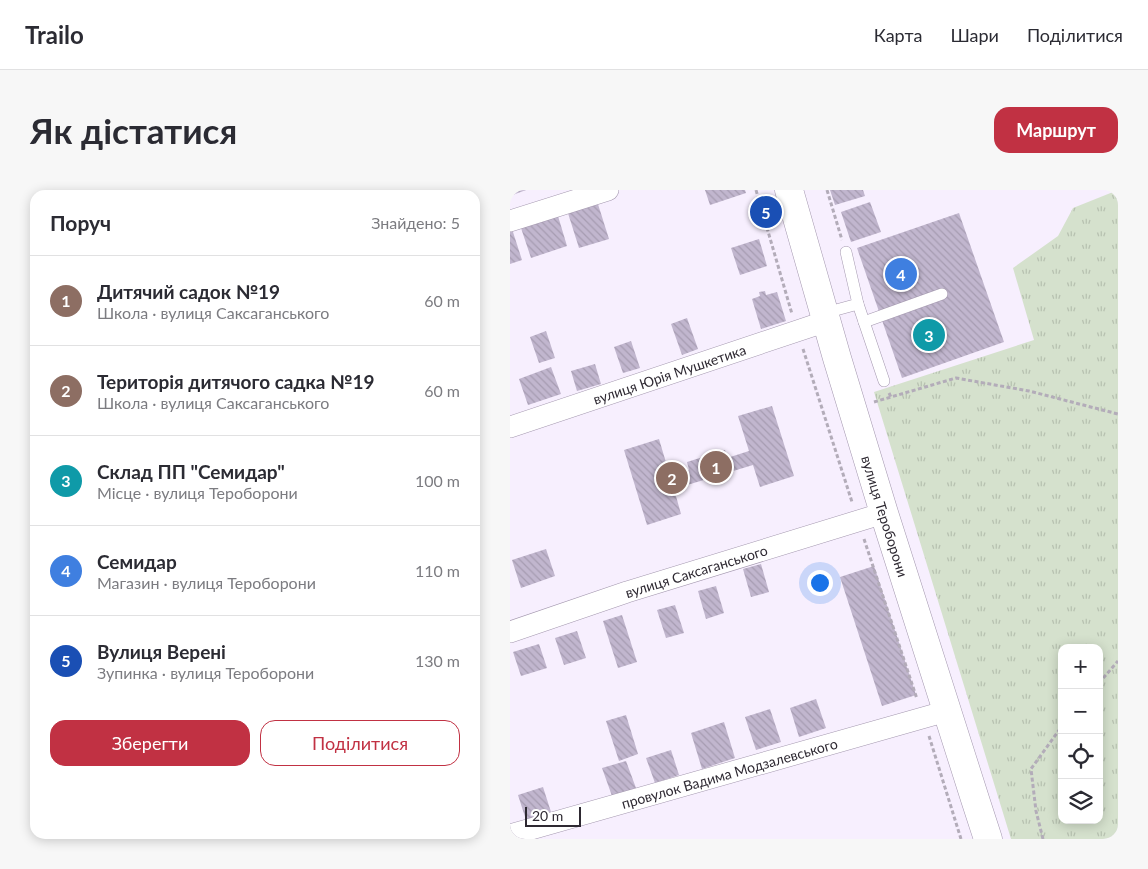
<!DOCTYPE html>
<html lang="uk">
<meta charset="utf-8">
<style>
:root{--surface:#fff;--page:#f7f7f7;--text:#2b2b33;--muted:#7c7c81;--line:#e1e1e2;--accent:#c13143}
body{margin:0;font-family:Lato,sans-serif;background:var(--page);color:var(--text)}
.controls{position:absolute;right:15px;bottom:15px;display:grid;overflow:hidden;border-radius:10px;box-shadow:0 2px 12px #0003}
.controls button{width:45px;height:45px;display:grid;place-items:center;padding:0;border:0;border-bottom:1px solid var(--line);background:var(--surface);color:var(--text);font:25px sans-serif}
.scale{position:absolute;left:15px;bottom:12px;width:56px;box-sizing:border-box;padding-left:5px;border:2px solid #2e2932;border-top:0;font-size:14px;line-height:18px;white-space:nowrap;color:#2e2932;-webkit-text-stroke:4px #fff;paint-order:stroke}
.you{position:absolute;left:309px;top:392px;width:18px;height:18px;margin:-12px;border:4px solid #fff;border-radius:50%;background:#1a73e8;box-shadow:0 0 0 8px #1a73e833}
.badge{display:grid;place-items:center;width:32px;height:32px;border-radius:50%;background:var(--accent);color:#fff;font-size:16px;font-weight:700}
.pin{position:absolute;translate:-50% -50%;border:2px solid #fff;box-shadow:0 1px 5px #0006}
.list{margin:0;padding:0;list-style:none}
h2{display:flex;justify-content:space-between;align-items:center;height:65px;margin:0;padding:0 20px;font-size:21px}
h2 small{font-size:16px;font-weight:400;color:var(--muted)}
.list li{display:grid;grid-template-columns:32px 1fr auto;gap:15px;align-items:center;box-sizing:border-box;height:90px;padding:0 20px;border-top:1px solid var(--line)}
.list b{display:block;font-size:19px;white-space:nowrap}
.list p{margin:0;font-size:16px;white-space:nowrap;color:var(--muted)}
.list em{font-size:16px;font-style:normal;color:var(--muted)}
.actions{display:flex;gap:10px;padding:15px 20px}
.actions a{flex:1;padding:11px 0;border:1px solid var(--accent);border-radius:15px;text-align:center;font-size:18px;color:var(--accent)}
.actions .main{background:var(--accent);color:#fff}
.icon{flex:none;width:28px;height:28px;fill:none;stroke:currentColor;stroke-width:2;stroke-linecap:round;stroke-linejoin:round}
.map{position:relative;flex:none;width:608px;height:649px;overflow:hidden;border-radius:15px}
header{display:flex;align-items:center;gap:30px;box-sizing:border-box;height:70px;padding:0 25px;background:var(--surface);border-bottom:1px solid var(--line)}
header strong{font-size:24px}
nav{display:flex;gap:28px;margin-inline-start:auto;font-size:18px}
.intro{display:flex;align-items:center;justify-content:space-between;box-sizing:border-box;height:120px;padding:0 30px}
h1{margin:0;font-size:35px}
.button{padding:12px 22px;border-radius:15px;background:var(--accent);color:#fff;font-size:18px;font-weight:700}
main{display:flex;gap:30px;padding:0 30px}
aside{flex:1;background:var(--surface);border-radius:15px;box-shadow:0 2px 12px #0003}
.map>svg:first-child{display:block}
.park{fill:url(#park-tufts);fill-rule:evenodd}
.building{fill:url(#building-back-hatch)}
.lines{fill:none;stroke-linecap:round;stroke-linejoin:round}
.service-casing{stroke:#a498af;stroke-width:12}
.minor-casing{stroke:#a498af;stroke-width:22}
.secondary-casing{stroke:#a498af;stroke-width:29}
.path{stroke:#b3acb9;stroke-width:3;stroke-dasharray:4 2.5;stroke-linecap:butt}
.service{stroke:#fff;stroke-width:11}
.minor{stroke:#fff;stroke-width:21}
.secondary{stroke:#fff;stroke-width:28}
.labels{text-anchor:middle;dominant-baseline:central;stroke-width:4.5;stroke-linejoin:round;paint-order:stroke}
.street-label{font-size:14px;fill:#2e2932;stroke:#fff}
</style>
<header>
<strong>Trailo</strong>
<nav><a>Карта</a><a>Шари</a><a>Поділитися</a></nav>
</header>
<div class="intro"><h1>Як дістатися</h1><a class="button">Маршрут</a></div>
<main>
<aside>
<h2>Поруч<small>Знайдено: 5</small></h2>
<ul class="list">
<li><span class="badge" style="background:#8d6e63">1</span><div><b>Дитячий садок №19</b><p>Школа · вулиця Саксаганського</p></div><em>60 m</em></li>
<li><span class="badge" style="background:#8d6e63">2</span><div><b>Територія дитячого садка №19</b><p>Школа · вулиця Саксаганського</p></div><em>60 m</em></li>
<li><span class="badge" style="background:#0f9aa8">3</span><div><b>Склад ПП &quot;Семидар&quot;</b><p>Місце · вулиця Тероборони</p></div><em>100 m</em></li>
<li><span class="badge" style="background:#3f7fe0">4</span><div><b>Семидар</b><p>Магазин · вулиця Тероборони</p></div><em>110 m</em></li>
<li><span class="badge" style="background:#1a4fb4">5</span><div><b>Вулиця Верені</b><p>Зупинка · вулиця Тероборони</p></div><em>130 m</em></li>
</ul>
<div class="actions"><a class="main">Зберегти</a><a>Поділитися</a></div>
</aside>
<div class="map">
<svg width="608" height="649" viewBox="0 0 608 649">
<defs>
<pattern id="park-tufts" width="24" height="20" patternUnits="userSpaceOnUse" patternTransform="scale(1.25)"><rect width="24" height="20" fill="#d5e1cd"/><path d="M3 7l-1-3M5 7V3M7 7l1-3M15 17l-1-3M17 17v-4M19 17l1-3" fill="none" stroke="#b7c1b0"/></pattern>
<pattern id="building-back-hatch" width="6" height="6" patternUnits="userSpaceOnUse" patternTransform="scale(1.25)"><rect width="6" height="6" fill="#c1b6ce"/><path d="M-1 5l2 2M0 0l6 6M5-1l2 2" fill="none" stroke="#a69cb1"/></pattern>
</defs>
<rect width="100%" height="100%" fill="#f7effe"/>
<path class="park" d="M 608,0 L 608,649 L 501,649 L 364,202 L 524,150 L 503,78 L 548,46 L 563,18 ZM 552,458 L 589,458 L 589,630 L 552,630 Z"/>
<g class="building">
<polygon points="0,0 16,0 0,6"/>
<polygon points="195,0 235,0 236,3 200,15"/>
<polygon points="320,0 353,0 355,6 325,15"/>
<polygon points="87,11 99,49 69,58 57,20"/>
<polygon points="360,12 371,42 341,52 331,22"/>
<polygon points="449,23 494,152 392,188 347,58"/>
<polygon points="48,26 57,56 21,68 11,38"/>
<polygon points="2,39 12,70 0,74 0,40"/>
<polygon points="249,49 257,76 230,85 221,58"/>
<polygon points="255,101 256,105 267,102 276,131 251,139 242,109 250,106 249,102"/>
<polygon points="177,128 188,159 172,165 161,134"/>
<polygon points="36,141 45,168 29,173 20,147"/>
<polygon points="121,151 130,178 113,183 104,157"/>
<polygon points="85,174 91,194 67,201 61,181"/>
<polygon points="41,177 51,204 18,215 9,189"/>
<polygon points="262,216 284,286 250,297 243,275 164,299 171,324 137,335 114,260 149,249 160,286 179,280 177,272 215,260 217,268 239,261 228,226"/>
<polygon points="36,359 45,386 11,398 2,370"/>
<polygon points="251,374 259,402 241,407 233,379"/>
<polygon points="364,376 406,505 372,516 330,387"/>
<polygon points="206,396 214,423 196,429 188,401"/>
<polygon points="165,415 174,443 156,448 147,420"/>
<polygon points="112,425 127,472 108,478 93,431"/>
<polygon points="67,441 76,468 54,475 45,448"/>
<polygon points="29,454 37,478 11,486 3,462"/>
<polygon points="306,509 316,538 289,547 280,518"/>
<polygon points="260,519 271,552 246,560 235,527"/>
<polygon points="116,525 128,564 109,571 96,531"/>
<polygon points="214,532 225,568 192,579 181,543"/>
<polygon points="161,560 169,585 145,593 136,568"/>
<polygon points="116,571 126,598 102,606 92,578"/>
<polygon points="33,597 41,622 16,630 8,605"/>
</g>
<g class="lines">
<g class="service-casing">
<g id="service">
<polyline points="348,114 374,191"/>
<polyline points="315,123 348,114 336,62"/>
<polyline points="354,132 432,104"/>
</g>
</g>
<g class="minor-casing">
<g id="minor">
<polyline points="0,31 98,0"/>
<path id="s1" d="M 0,237 L 317,131"/>
<path id="s2" d="M 0,442 L 117,402 L 374,323"/>
<path id="s3" d="M 0,645 L 437,521"/>
</g>
</g>
<g class="secondary-casing">
<g id="secondary">
<path id="s4" d="M 279,0 L 327,168 L 374,323 L 465,609 L 478,649"/>
</g>
</g>
<g class="path">
<polyline points="246,0 282,124"/>
<polyline points="317,0 332,50"/>
<polyline points="293,159 342,312"/>
<polyline points="379,203 381,207 446,188 519,201 608,224"/>
<polyline points="364,212 381,207"/>
<polyline points="354,349 407,509"/>
<polyline points="589,493 608,471"/>
<polyline points="419,546 451,649"/>
<polyline points="533,649 526,621 521,579 552,536"/>
</g>
<use href="#service" class="service"/>
<use href="#minor" class="minor"/>
<use href="#secondary" class="secondary"/>
</g>
<g class="labels">
<g class="street-label">
<text stroke="none"><textPath href="#s1" startOffset="168">вулиця Юрія Мушкетика</textPath></text>
<text stroke="none"><textPath href="#s4" startOffset="340">вулиця Тероборони</textPath></text>
<text stroke="none"><textPath href="#s2" startOffset="196">вулиця Саксаганського</textPath></text>
<text stroke="none"><textPath href="#s3" startOffset="228">провулок Вадима Модзалевського</textPath></text>
</g>
</g>
</svg>
<div class="controls">
<button>+</button>
<button>−</button>
<button><svg class="icon" aria-label="locate" viewBox="0 0 24 24"><circle cx="12" cy="12" r="6"/><path d="M12 2v4M12 18v4M2 12h4M18 12h4"/></svg></button>
<button><svg class="icon" aria-label="layers" viewBox="0 0 24 24"><path d="M12 4l9 5-9 5-9-5zM3 14l9 5 9-5"/></svg></button>
</div>
<div class="scale">20 m</div>
<div class="you"></div>
<div class="pin badge" style="left:206px;top:277px;background:#8d6e63">1</div>
<div class="pin badge" style="left:162px;top:288px;background:#8d6e63">2</div>
<div class="pin badge" style="left:419px;top:145px;background:#0f9aa8">3</div>
<div class="pin badge" style="left:391px;top:84px;background:#3f7fe0">4</div>
<div class="pin badge" style="left:256px;top:22px;background:#1a4fb4">5</div>
</div>
</main>
